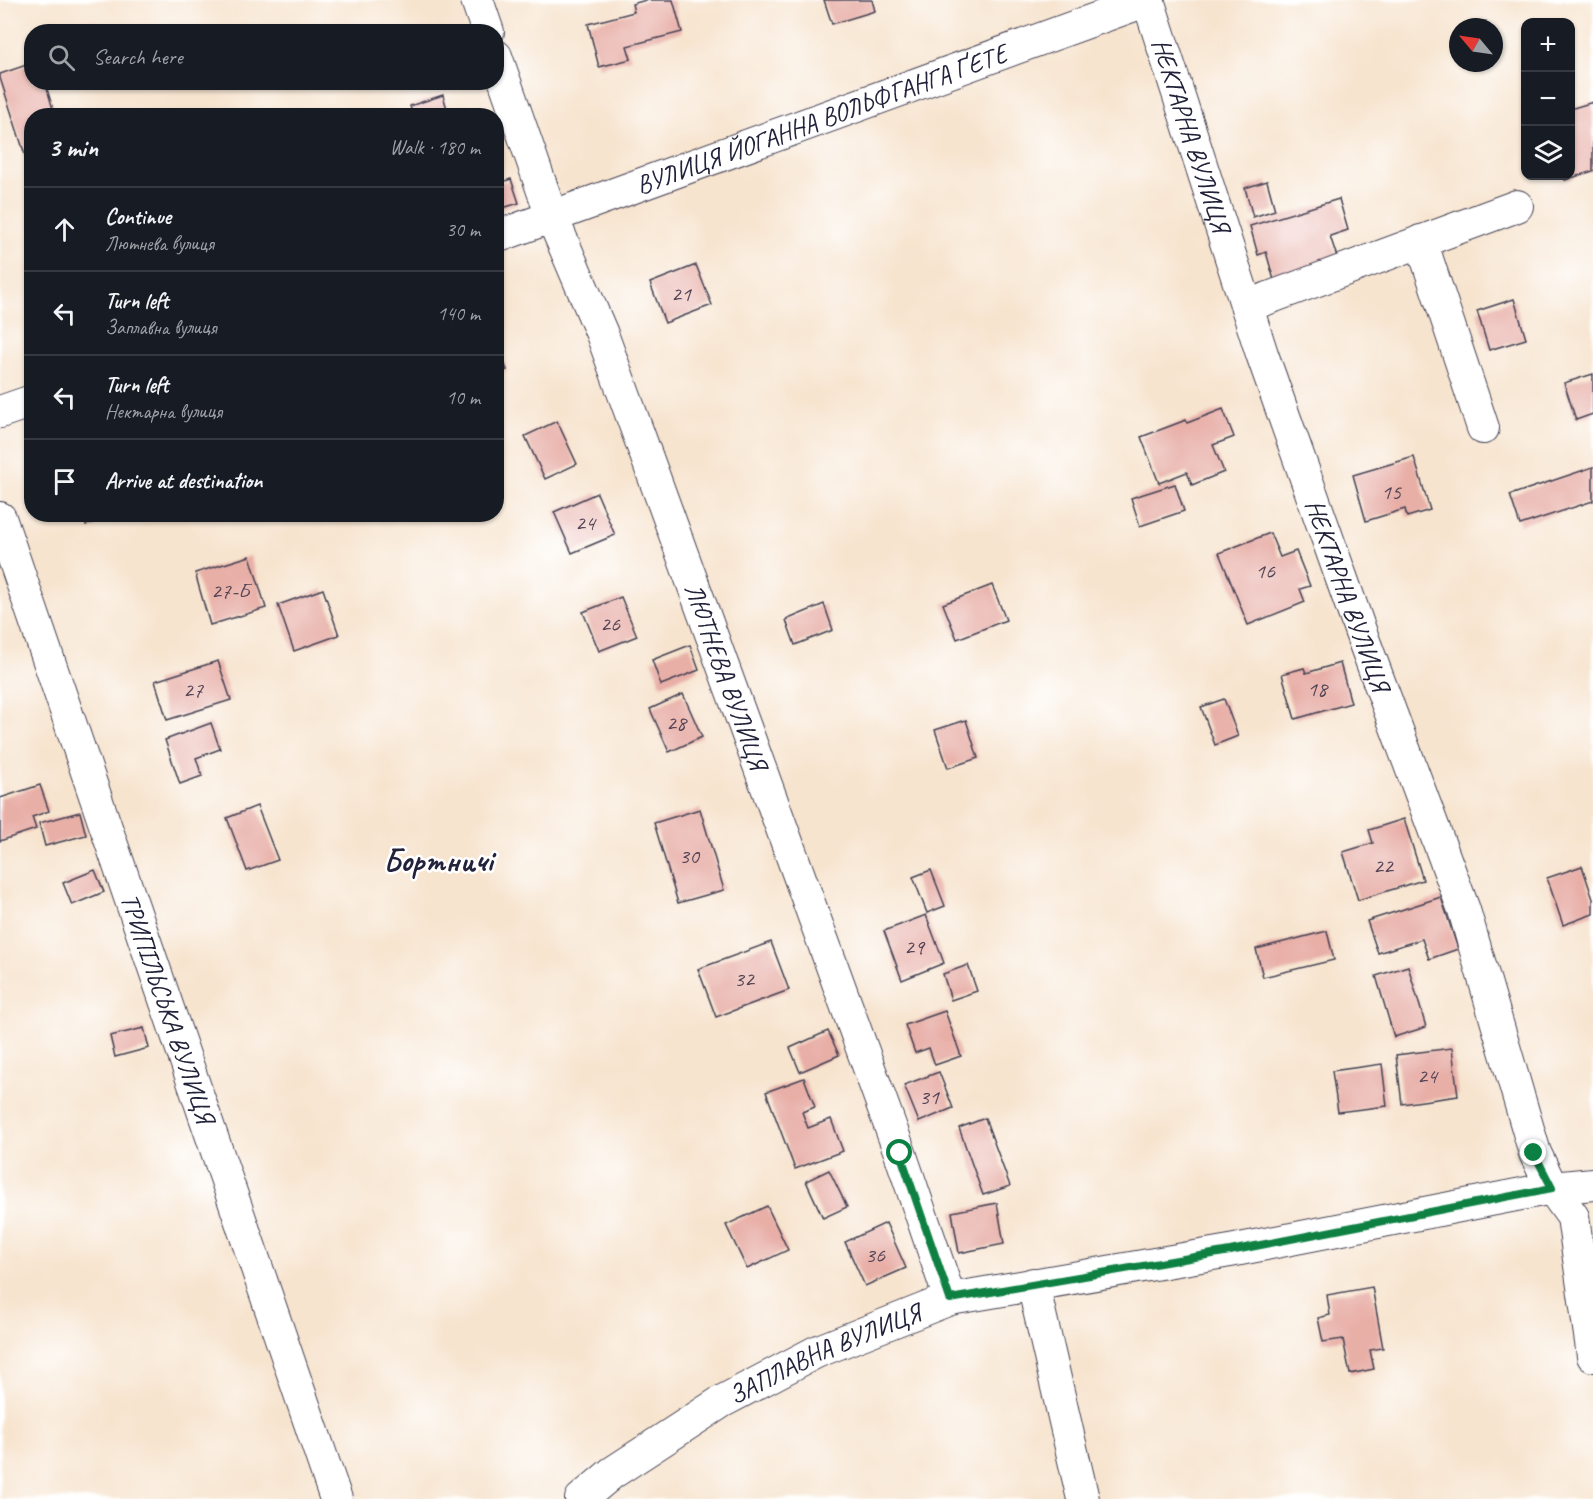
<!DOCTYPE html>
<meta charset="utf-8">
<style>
:root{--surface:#171b24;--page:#242831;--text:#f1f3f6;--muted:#9ea1a6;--line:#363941}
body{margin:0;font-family:Caveat,sans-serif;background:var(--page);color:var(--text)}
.controls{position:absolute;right:18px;top:18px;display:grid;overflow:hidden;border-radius:12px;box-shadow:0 2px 4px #0004}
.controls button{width:54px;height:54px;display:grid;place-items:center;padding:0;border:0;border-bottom:2px solid var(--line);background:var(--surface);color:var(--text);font:30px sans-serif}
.compass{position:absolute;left:1449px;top:18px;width:54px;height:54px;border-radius:50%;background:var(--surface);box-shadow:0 2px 4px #0004;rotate:299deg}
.stop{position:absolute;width:18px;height:18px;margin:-14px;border:4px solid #0b8043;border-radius:50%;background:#fff}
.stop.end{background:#0b8043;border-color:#fff;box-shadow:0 2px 6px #0008}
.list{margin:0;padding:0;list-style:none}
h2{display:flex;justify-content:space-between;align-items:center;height:78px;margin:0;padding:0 24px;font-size:26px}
h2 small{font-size:20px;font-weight:400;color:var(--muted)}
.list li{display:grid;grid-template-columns:39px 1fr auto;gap:18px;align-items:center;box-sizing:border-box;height:84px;padding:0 24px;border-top:2px solid var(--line)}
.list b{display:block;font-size:22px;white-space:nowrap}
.list p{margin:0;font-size:20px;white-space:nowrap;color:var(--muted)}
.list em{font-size:20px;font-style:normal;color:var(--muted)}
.icon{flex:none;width:33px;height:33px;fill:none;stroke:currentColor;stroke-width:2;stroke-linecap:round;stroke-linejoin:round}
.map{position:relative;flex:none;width:1593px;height:1499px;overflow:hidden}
.search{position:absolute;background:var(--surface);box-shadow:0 2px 4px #0004;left:24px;top:24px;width:480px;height:66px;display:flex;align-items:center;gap:15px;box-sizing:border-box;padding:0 21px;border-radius:24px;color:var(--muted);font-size:22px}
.panel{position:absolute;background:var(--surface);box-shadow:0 2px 4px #0004;left:24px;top:108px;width:480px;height:414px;border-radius:24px}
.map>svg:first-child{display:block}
.building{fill:#e8afa7}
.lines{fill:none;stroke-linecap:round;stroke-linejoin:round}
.minor-casing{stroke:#423f51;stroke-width:34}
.minor{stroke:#fff;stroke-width:32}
.route{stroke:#0b8043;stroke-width:8}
.labels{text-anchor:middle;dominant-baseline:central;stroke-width:5;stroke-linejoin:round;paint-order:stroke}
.number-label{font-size:22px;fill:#544556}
.street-label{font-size:26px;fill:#22223b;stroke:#fff}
.district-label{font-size:32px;font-weight:bold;fill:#22223b;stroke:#fff}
</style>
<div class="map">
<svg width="1593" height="1499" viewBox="0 0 1593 1499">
<rect width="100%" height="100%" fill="#fff"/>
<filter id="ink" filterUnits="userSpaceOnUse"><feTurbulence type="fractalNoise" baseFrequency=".0167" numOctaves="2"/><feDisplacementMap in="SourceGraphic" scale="12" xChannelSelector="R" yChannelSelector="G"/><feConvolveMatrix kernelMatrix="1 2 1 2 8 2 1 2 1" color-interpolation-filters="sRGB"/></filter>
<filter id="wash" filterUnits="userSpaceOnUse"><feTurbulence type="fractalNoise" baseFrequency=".008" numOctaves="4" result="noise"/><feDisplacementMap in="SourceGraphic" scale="24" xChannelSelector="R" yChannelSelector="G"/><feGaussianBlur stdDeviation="1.35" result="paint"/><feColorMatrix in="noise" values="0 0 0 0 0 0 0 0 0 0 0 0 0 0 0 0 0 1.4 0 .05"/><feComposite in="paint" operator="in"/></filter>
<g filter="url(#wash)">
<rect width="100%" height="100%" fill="#f7e4cf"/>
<g id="blocks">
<g class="building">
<polygon points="646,0 673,0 682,32 627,46 631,59 599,67 588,24 634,12 632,4"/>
<polygon points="824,0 872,0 875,11 832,24"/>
<polygon points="32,63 32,82 45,82 55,116 32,116 32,160 27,161 0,78 0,74"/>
<polygon points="443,95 449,116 413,116 410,106"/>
<polygon points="1593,102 1593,171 1565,180 1564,176 1570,176 1570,109"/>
<polygon points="511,179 519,203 496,210 496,184"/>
<polygon points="1267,181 1275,210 1253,217 1245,188"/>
<polygon points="1339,199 1348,230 1330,236 1338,260 1274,280 1266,252 1258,255 1250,226"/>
<polygon points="696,265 712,305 665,323 650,283"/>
<polygon points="1514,299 1526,339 1489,350 1477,311"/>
<polygon points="496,342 507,370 496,374"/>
<polygon points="1593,374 1593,414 1576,420 1564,383"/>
<polygon points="1223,409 1234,437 1213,445 1224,472 1192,485 1187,472 1159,483 1141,437 1186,420 1187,423"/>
<polygon points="557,421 577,464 545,479 525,436"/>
<polygon points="1414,457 1430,510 1407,517 1405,509 1366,521 1353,475"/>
<polygon points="1593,467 1593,501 1520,525 1510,495"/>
<polygon points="1175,484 1184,511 1140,526 1131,498"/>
<polygon points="597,493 615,535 572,553 554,512"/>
<polygon points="82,514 116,514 116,515 86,525"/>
<polygon points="1270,533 1280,557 1296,551 1310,586 1300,589 1305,602 1248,625 1219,553"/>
<polygon points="250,556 266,608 210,625 195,573"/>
<polygon points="992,585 1006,620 957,639 943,604"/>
<polygon points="323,589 339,635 294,651 278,605"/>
<polygon points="621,597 637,636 599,651 583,612"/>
<polygon points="824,604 833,630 795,645 786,620"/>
<polygon points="690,645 699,670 661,685 652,660"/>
<polygon points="218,661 231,700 167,720 155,681"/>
<polygon points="1340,663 1351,703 1295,719 1282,674 1304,668 1306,673"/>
<polygon points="683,694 702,737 669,752 650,709"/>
<polygon points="1224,699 1238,736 1215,745 1201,707"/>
<polygon points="966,720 978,758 948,768 935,730"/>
<polygon points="211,723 220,749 196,758 202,776 180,784 165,740"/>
<polygon points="40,785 49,811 32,817 36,829 0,841 0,798"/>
<polygon points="257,806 278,860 247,871 227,818"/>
<polygon points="700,809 724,890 678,903 654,823"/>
<polygon points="80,812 86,835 45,846 39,823"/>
<polygon points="1404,819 1423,880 1358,900 1343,852 1373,843 1369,830"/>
<polygon points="1582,866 1593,899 1593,914 1563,925 1547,878"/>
<polygon points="95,870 104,892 72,905 63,883"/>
<polygon points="931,870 945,906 927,913 913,877"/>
<polygon points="1441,897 1458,949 1429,959 1422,939 1378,953 1367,921"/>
<polygon points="926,915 944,963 902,980 884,931"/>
<polygon points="1327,931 1334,960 1263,977 1256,949"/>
<polygon points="771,942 789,990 716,1017 698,969"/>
<polygon points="968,965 977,991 951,1000 943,974"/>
<polygon points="1408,966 1426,1027 1394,1037 1376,976"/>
<polygon points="945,1011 961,1056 935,1065 929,1048 915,1053 905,1025"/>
<polygon points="144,1028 149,1048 115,1057 110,1036"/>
<polygon points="828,1031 839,1055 800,1072 790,1048"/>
<polygon points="1452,1048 1458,1096 1402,1104 1396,1055"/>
<polygon points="1382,1064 1387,1106 1338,1112 1332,1071"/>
<polygon points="939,1072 953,1108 919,1122 904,1085"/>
<polygon points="804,1078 815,1107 802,1112 808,1128 831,1119 843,1151 795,1169 766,1092"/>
<polygon points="985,1118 1010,1186 983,1195 959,1128"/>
<polygon points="829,1170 847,1207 823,1218 806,1181"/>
<polygon points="997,1203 1004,1244 959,1253 952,1212"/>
<polygon points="767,1206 788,1250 747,1269 726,1225"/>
<polygon points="886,1223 906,1268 865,1286 845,1242"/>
<polygon points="1372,1287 1383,1348 1370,1350 1374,1369 1350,1374 1343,1339 1323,1342 1318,1318 1330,1315 1327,1295"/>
</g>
</g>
</g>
<g filter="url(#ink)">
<use href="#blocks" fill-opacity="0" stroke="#423f51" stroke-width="1.5"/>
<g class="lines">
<g class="minor-casing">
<g id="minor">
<polyline points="477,0 488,32"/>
<path id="s1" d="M 1148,0 L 1262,354 L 1361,633 L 1464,910 L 1535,1153 L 1552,1188 L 1573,1217 L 1593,1356"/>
<path id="s2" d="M 496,56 L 552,217 L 602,334 L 900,1153 L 950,1299"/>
<path id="s3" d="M 496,237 L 1148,0"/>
<polyline points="1421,241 1483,428"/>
<polyline points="1247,306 1517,206"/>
<polyline points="0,412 32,401"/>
<path id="s4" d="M 0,518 L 336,1499"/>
<polyline points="1033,1284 1083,1499"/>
<path id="s5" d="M 581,1499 L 612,1473 L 721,1402 L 816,1352 L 950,1299 L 1230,1251 L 1552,1188 L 1593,1184"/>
</g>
</g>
<use href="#minor" class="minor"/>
</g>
</g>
<g class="lines" filter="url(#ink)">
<polyline class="route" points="900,1153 950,1299 1230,1251 1552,1188 1534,1153"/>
</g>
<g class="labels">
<g class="number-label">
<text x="681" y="294">21</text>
<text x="1391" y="492">15</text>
<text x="585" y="523">24</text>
<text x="1265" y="571">16</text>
<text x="230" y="591">27-Б</text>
<text x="610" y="624">26</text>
<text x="1317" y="689">18</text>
<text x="193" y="690">27</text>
<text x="676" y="723">28</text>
<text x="689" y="856">30</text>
<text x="1383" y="866">22</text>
<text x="914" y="947">29</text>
<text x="744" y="979">32</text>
<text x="1427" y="1076">24</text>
<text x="929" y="1097">31</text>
<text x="875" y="1255">36</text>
</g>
<g class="street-label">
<text stroke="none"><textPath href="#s3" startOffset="346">ВУЛИЦЯ ЙОГАННА ВОЛЬФГАНГА ҐЕТЕ</textPath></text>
<text stroke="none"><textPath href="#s1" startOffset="142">НЕКТАРНА ВУЛИЦЯ</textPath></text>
<text stroke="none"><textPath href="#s1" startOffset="628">НЕКТАРНА ВУЛИЦЯ</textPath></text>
<text stroke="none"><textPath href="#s2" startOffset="662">ЛЮТНЕВА ВУЛИЦЯ</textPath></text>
<text stroke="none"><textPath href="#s4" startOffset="518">ТРИПІЛЬСЬКА ВУЛИЦЯ</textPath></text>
<text stroke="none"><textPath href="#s5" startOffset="285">ЗАПЛАВНА ВУЛИЦЯ</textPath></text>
</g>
<g class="district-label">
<text x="438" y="860">Бортничі</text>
</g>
</g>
</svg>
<div class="controls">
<button>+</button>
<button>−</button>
<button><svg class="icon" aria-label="layers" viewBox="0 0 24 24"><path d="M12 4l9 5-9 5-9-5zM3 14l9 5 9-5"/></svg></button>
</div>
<svg class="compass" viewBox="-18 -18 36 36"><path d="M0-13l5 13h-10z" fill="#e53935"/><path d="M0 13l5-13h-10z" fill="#9ea1a6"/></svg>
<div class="stop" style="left:900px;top:1153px"></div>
<div class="stop end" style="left:1534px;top:1153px"></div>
<div class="search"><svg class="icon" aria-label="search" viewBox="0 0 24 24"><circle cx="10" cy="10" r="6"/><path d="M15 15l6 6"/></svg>Search here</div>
<section class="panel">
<h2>3 min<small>Walk · 180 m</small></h2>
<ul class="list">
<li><svg class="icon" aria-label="ahead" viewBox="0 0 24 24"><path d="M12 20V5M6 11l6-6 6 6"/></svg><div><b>Continue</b><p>Лютнева вулиця</p></div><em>30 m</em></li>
<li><svg class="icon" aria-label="left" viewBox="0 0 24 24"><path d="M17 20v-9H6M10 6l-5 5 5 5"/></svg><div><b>Turn left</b><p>Заплавна вулиця</p></div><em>140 m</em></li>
<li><svg class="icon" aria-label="left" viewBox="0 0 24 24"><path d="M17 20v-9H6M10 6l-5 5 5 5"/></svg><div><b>Turn left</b><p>Нектарна вулиця</p></div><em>10 m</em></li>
<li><svg class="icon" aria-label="arrive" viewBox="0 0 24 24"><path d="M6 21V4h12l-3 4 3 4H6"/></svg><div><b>Arrive at destination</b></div></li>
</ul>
</section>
</div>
